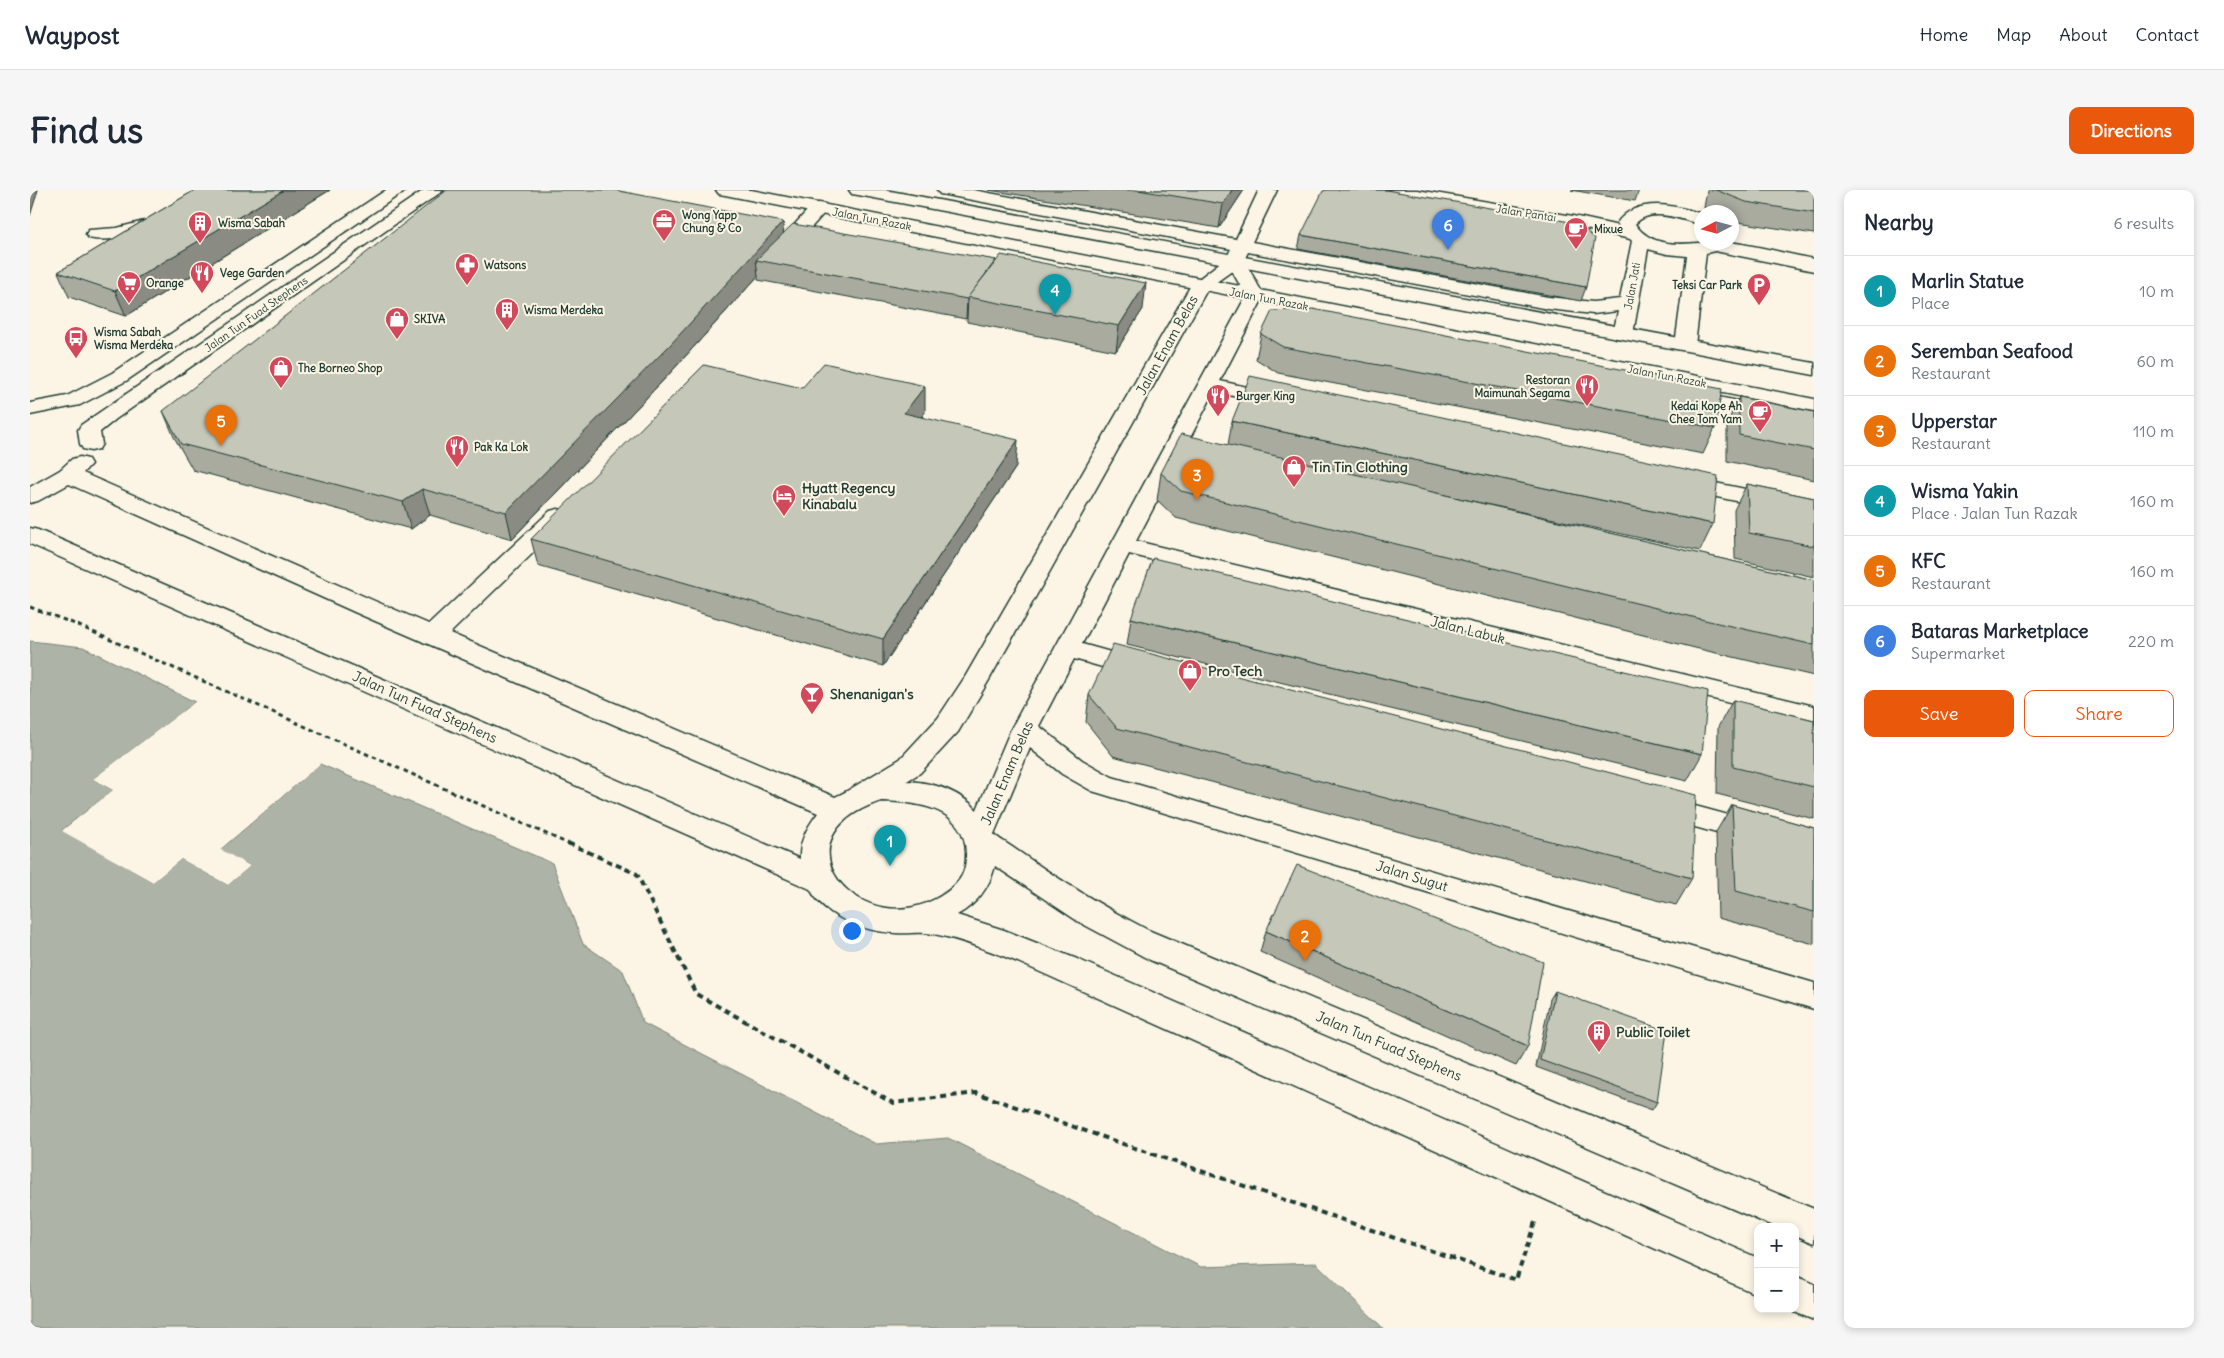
<!DOCTYPE html>
<meta charset="utf-8">
<style>
:root{--surface:#fff;--page:#f6f6f7;--text:#1f2937;--muted:#747a83;--line:#e0e1e3;--accent:#ea580c}
body{margin:0;font-family:Delius,sans-serif;background:var(--page);color:var(--text)}
.controls{position:absolute;right:15px;bottom:15px;display:grid;overflow:hidden;border-radius:10px;box-shadow:0 2px 8px #0003}
.controls button{width:45px;height:45px;display:grid;place-items:center;padding:0;border:0;border-bottom:1px solid var(--line);background:var(--surface);color:var(--text);font:25px sans-serif}
.compass{position:absolute;left:1664px;top:15px;width:45px;height:45px;border-radius:50%;background:var(--surface);box-shadow:0 2px 8px #0003;rotate:264deg}
.you{position:absolute;left:821px;top:740px;width:18px;height:18px;margin:-12px;border:4px solid #fff;border-radius:50%;background:#1a73e8;box-shadow:0 0 0 8px #1a73e833}
.badge{display:grid;place-items:center;width:32px;height:32px;border-radius:50%;background:var(--accent);color:#fff;font-size:16px;font-weight:700}
.pin{position:absolute;translate:-50% -41px;filter:drop-shadow(0 1px 2px #0008)}
.pin::after{content:'';position:absolute;top:26px;width:18px;height:15px;background:inherit;clip-path:polygon(0 0,100% 0,50% 100%)}
.list{margin:0;padding:0;list-style:none}
h2{display:flex;justify-content:space-between;align-items:center;height:65px;margin:0;padding:0 20px;font-size:21px}
h2 small{font-size:16px;font-weight:400;color:var(--muted)}
.list li{display:grid;grid-template-columns:32px 1fr auto;gap:15px;align-items:center;box-sizing:border-box;height:70px;padding:0 20px;border-top:1px solid var(--line)}
.list b{display:block;font-size:19px;white-space:nowrap}
.list p{margin:0;font-size:16px;white-space:nowrap;color:var(--muted)}
.list em{font-size:16px;font-style:normal;color:var(--muted)}
.actions{display:flex;gap:10px;padding:15px 20px}
.actions a{flex:1;padding:11px 0;border:1px solid var(--accent);border-radius:10px;text-align:center;font-size:18px;color:var(--accent)}
.actions .main{background:var(--accent);color:#fff}
.map{position:relative;flex:none;width:1784px;height:1138px;overflow:hidden;border-radius:10px}
header{display:flex;align-items:center;gap:30px;box-sizing:border-box;height:70px;padding:0 25px;background:var(--surface);border-bottom:1px solid var(--line)}
header strong{font-size:24px}
nav{display:flex;gap:28px;margin-inline-start:auto;font-size:18px}
.intro{display:flex;align-items:center;justify-content:space-between;box-sizing:border-box;height:120px;padding:0 30px}
h1{margin:0;font-size:35px}
.button{padding:12px 22px;border-radius:10px;background:var(--accent);color:#fff;font-size:18px;font-weight:700}
main{display:flex;gap:30px;padding:0 30px}
aside{flex:1;background:var(--surface);border-radius:10px;box-shadow:0 2px 8px #0003}
.map>svg:first-child{display:block}
.water{fill:#aeb3a7;stroke:#758479}
.pier{fill:#fcf5e5}
.lines{fill:none;stroke-linecap:round;stroke-linejoin:round}
.minor-casing{stroke:#1f3d34;stroke-width:3}
.major-casing{stroke:#1f3d34;stroke-width:3}
.highway-casing{stroke:#1f3d34;stroke-width:3}
.path-far1{stroke:#1f3d34;stroke-width:3;stroke-dasharray:4.5 4;stroke-linecap:butt}
.path{stroke:#1f3d34;stroke-width:4;stroke-dasharray:6 4.5;stroke-linecap:butt}
.minor{fill:#fcf5e5;fill-rule:evenodd}
.major{fill:#fcf5e5;fill-rule:evenodd}
.highway{fill:#fcf5e5;fill-rule:evenodd}
.wall{fill:#a9ab9f;stroke:#1f3d34}
.shaded-wall{fill:#8a8b82;stroke:#1f3d34}
.building{fill:#c5c7b9;stroke:#1f3d34}
.labels{text-anchor:middle;dominant-baseline:central;stroke-width:4;stroke-linejoin:round;paint-order:stroke}
.far-street-label{font-size:11px;fill:#1f3d34;stroke:#fcf5e5}
.far-poi-label{font-size:11px;font-weight:bold;fill:#1f3d34;stroke:#fcf5e5;text-anchor:start}
.street-label{font-size:14px;fill:#1f3d34;stroke:#fcf5e5}
.poi-label{font-size:14px;font-weight:bold;fill:#1f3d34;stroke:#fcf5e5;text-anchor:start}
</style>
<header>
<strong>Waypost</strong>
<nav><a>Home</a><a>Map</a><a>About</a><a>Contact</a></nav>
</header>
<div class="intro"><h1>Find us</h1><a class="button">Directions</a></div>
<main>
<div class="map">
<svg width="1784" height="1138" viewBox="0 0 1784 1138">
<rect width="100%" height="100%" fill="#fcf5e5"/>
<filter id="ink" filterUnits="userSpaceOnUse"><feTurbulence type="fractalNoise" baseFrequency=".02" numOctaves="2"/><feDisplacementMap in="SourceGraphic" scale="10" xChannelSelector="R" yChannelSelector="G"/><feConvolveMatrix kernelMatrix="1 2 1 2 8 2 1 2 1" color-interpolation-filters="sRGB"/></filter>
<g filter="url(#ink)">
<polygon class="water" points="0,451 53,457 165,512 63,589 83,600 32,640 123,692 151,669 198,695 220,676 190,660 290,574 522,673 553,754 593,781 613,833 846,954 918,948 1171,1077 1286,1073 1353,1138 0,1138"/>
<polygon class="pier" points="165,512 166,514 67,589 85,598 85,601 36,640 123,689 151,666 198,692 216,677 188,662 188,658 288,573 290,574 190,659 220,676 198,695 151,669 123,692 32,641 83,600 63,589"/>
<g class="lines">
<g class="minor-casing">
<g id="minor">
<path d="M 907,0 L 943,0 L 1206,49 L 1229,0 L 1247,0 L 1222,52 L 1518,107 L 1563,112 L 1590,109 L 1602,51 L 1600,49 L 1543,36 L 1356,5 L 1350,4 L 1347,0 L 1387,0 L 1543,26 L 1589,36 L 1587,33 C 1606,6 1645,15 1672,24 L 1672,35 C 1653,30 1621,16 1605,34 C 1627,65 1667,50 1698,52 C 1726,55 1756,64 1784,69 L 1784,81 L 1685,61 L 1676,63 L 1665,155 L 1662,159 L 1648,159 L 1645,155 L 1657,66 L 1637,64 L 1618,59 L 1603,144 L 1600,148 L 1586,148 L 1583,144 L 1588,121 L 1563,124 L 1518,119 L 1218,62 L 1214,70 L 1234,106 L 1190,191 L 1258,206 L 1261,210 L 1258,214 L 1251,216 L 1184,202 L 1106,351 L 1784,516 L 1784,534 L 1099,364 L 1052,454 L 1120,473 L 1124,479 L 1120,485 L 1111,488 L 1044,469 L 1009,536 L 1052,570 L 1082,587 L 1784,793 L 1784,819 L 1062,601 L 1032,584 L 1000,558 L 959,656 L 949,659 L 939,656 L 935,648 L 981,539 L 1216,106 L 1202,81 L 1178,98 L 959,490 L 928,542 L 890,583 L 832,618 L 822,621 L 812,618 L 808,611 L 812,604 L 870,569 L 908,528 L 935,487 L 1161,95 L 1197,67 L 1201,59 L 916,5 L 910,4 Z"/>
<polygon points="789,13 795,14 798,18 795,22 762,59 750,59 747,55 750,51 783,14"/>
<path d="M 114,31 L 120,32 L 123,36 L 120,40 C 101,45 79,53 59,48 L 56,44 L 59,40 L 87,38 Z"/>
<polygon points="1653,200 1784,226 1784,238 1646,210 1643,206 1646,202"/>
<polygon points="1651,286 1784,313 1784,327 1643,298 1640,293 1643,288"/>
<polygon points="528,319 536,321 540,326 536,331 411,452 402,454 393,452 389,446 393,440 520,321"/>
<polygon points="1628,606 1784,648 1784,670 1618,624 1614,617 1618,610"/>
</g>
</g>
<g class="major-casing">
<g id="major">
<polygon points="356,0 376,0 96,191 50,215 0,225 0,213 37,206 82,183"/>
<polygon points="394,0 414,0 86,229 70,242 72,254 69,259 61,261 53,259 50,254 48,240 51,235"/>
<path d="M 50,267 L 58,269 L 61,274 L 53,283 L 347,412 L 805,607 C 845,586 904,583 941,614 C 949,621 953,630 958,638 C 964,647 977,653 985,659 C 1028,689 1071,716 1118,740 L 1784,1019 L 1784,1053 L 1765,1045 L 1765,1037 L 1745,1037 L 1120,770 L 1049,732 L 965,676 C 959,698 947,714 927,725 L 974,740 L 1047,769 L 1728,1068 L 1728,1105 L 988,772 C 961,761 933,750 904,744 C 888,741 881,744 866,743 C 835,742 795,727 780,699 L 0,354 L 0,338 L 8,340 L 770,669 C 769,652 777,637 788,623 L 329,424 L 39,294 L 8,311 L 0,313 L 0,297 L 30,280 L 42,269 ZM 851,611 C 888,612 937,618 936,665 C 936,678 933,687 924,696 C 842,768 732,650 851,611 Z"/>
<polygon points="1765,1086 1784,1094 1784,1130 1757,1119 1765,1119"/>
</g>
</g>
<g class="highway-casing">
<g id="highway">
<path d="M 358,0 L 376,0 C 371,6 367,6 360,5 Z"/>
<polygon points="686,0 721,0 1784,209 1784,221 695,5 689,4"/>
<polygon points="819,0 855,0 1784,173 1784,185 828,5 822,4"/>
</g>
</g>
<polyline class="path-far1" points="0,417 45,434 541,655"/>
<polyline class="path" points="538,653 607,684 666,804 863,913 946,903 1486,1090 1505,1032"/>
<use href="#minor" class="minor"/>
<use href="#major" class="major"/>
<use href="#highway" class="highway"/>
</g>
<g class="wall">
<polygon points="165,0 300,0 96,126 39,107 28,82"/>
<polygon points="959,0 1214,0 1189,38"/>
<polygon points="1541,0 1609,0 1605,11"/>
<polygon points="1677,0 1784,0 1784,44 1708,32 1702,29 1702,22 1686,22 1674,18"/>
<polygon points="753,32 753,44 966,70 966,72 1113,119 1086,161 937,132 937,128 936,129 728,90 728,86 643,180 482,349 400,325 381,339 163,280 144,247 133,221"/>
<polygon points="1271,45 1556,97 1551,111 1268,59"/>
<polygon points="1231,144 1685,238 1673,264 1248,183 1226,169"/>
<polygon points="1709,207 1784,222 1784,290 1697,271 1697,234"/>
<polygon points="895,222 892,227 986,277 853,476 508,376 501,349"/>
<polygon points="1202,231 1683,334 1670,361 1401,302 1784,390 1784,486 1665,458 1146,328 1127,310 1131,283 1198,255"/>
<polygon points="1717,294 1784,308 1784,387 1705,369 1704,320"/>
<polygon points="1101,428 1672,564 1657,591 1097,455"/>
<polygon points="1059,505 1662,688 1646,715 1083,566 1056,532"/>
<polygon points="1703,510 1784,530 1784,629 1687,604 1688,537"/>
<polygon points="1702,615 1784,638 1784,754 1688,728 1686,642"/>
<polygon points="1236,741 1498,856 1486,876 1230,762"/>
<polygon points="1525,801 1627,912 1622,920 1506,877 1520,809"/>
</g>
<g class="shaded-wall">
<polygon points="0,0 8,0 0,26"/>
<polygon points="254,0 300,0 96,126 85,101"/>
<polygon points="1202,0 1214,0 1189,38 1193,14"/>
<polygon points="753,32 754,57 726,70 728,86 643,180 482,349 476,322"/>
<polygon points="1116,93 1113,119 1086,161 1089,136"/>
<polygon points="938,108 937,128 936,129 937,109"/>
<polygon points="895,196 895,222 875,249 874,223"/>
<polygon points="988,250 986,277 853,476 853,449"/>
<polygon points="392,299 400,325 381,339 373,312"/>
</g>
<g class="building">
<polygon points="165,0 254,0 85,101 28,82"/>
<polygon points="417,0 584,0 753,32 640,155 476,322 392,299 373,312 151,254 133,221"/>
<polygon points="1108,0 1202,0 1193,14"/>
<polygon points="1297,0 1356,0 1546,33 1565,48 1556,97 1271,45 1293,1"/>
<polygon points="1686,0 1784,0 1784,23 1716,12"/>
<polygon points="763,34 966,70 937,109 726,70"/>
<polygon points="971,65 1116,93 1089,136 938,107"/>
<polygon points="1283,119 1692,199 1685,238 1253,157 1231,144 1242,121"/>
<polygon points="794,173 895,196 874,223 988,250 853,449 501,349 674,175 772,198"/>
<polygon points="1220,186 1688,286 1683,334 1202,231"/>
<polygon points="1709,207 1784,222 1784,260 1709,245"/>
<polygon points="1151,244 1784,390 1784,455 1679,431 1151,301 1131,283"/>
<polygon points="1717,294 1784,308 1784,356 1719,343"/>
<polygon points="1123,368 1678,501 1672,564 1101,428"/>
<polygon points="1083,454 1666,605 1662,688 1087,538 1059,505"/>
<polygon points="1703,510 1784,530 1784,597 1703,577"/>
<polygon points="1702,615 1784,638 1784,722 1706,701"/>
<polygon points="1267,675 1513,772 1498,856 1236,741"/>
<polygon points="1525,801 1637,841 1627,912 1510,870"/>
</g>
</g>
<defs>
<g id="office-pin" transform="scale(1.25)"><path d="M0 17L-7.5 6A9.5 9.5 0 1 1 7.5 6Z" fill="#d1495b" stroke="#fcf5e5"/><path d="M-6-3h4V-5.5h4V-3h4V5H-6ZM-1-4.5V-3h2v-1.5ZM-6 0V1H6V0Z" fill="#fff"/></g>
<g id="building-pin" transform="scale(1.25)"><path d="M0 17L-7.5 6A9.5 9.5 0 1 1 7.5 6Z" fill="#d1495b" stroke="#fcf5e5"/><path d="M-4-6H4V6H1V3H-1V6H-4ZM-2.5-4.3h1.7v1.8h-1.7ZM.8-4.3h1.7v1.8H.8ZM-2.5-1h1.7V.8h-1.7ZM.8-1h1.7V.8H.8Z" fill="#fff"/></g>
<g id="cafe-pin" transform="scale(1.25)"><path d="M0 17L-7.5 6A9.5 9.5 0 1 1 7.5 6Z" fill="#d1495b" stroke="#fcf5e5"/><path d="M-5.5-4.5H6V0H3Q3 3.5 0 3.5H-2.5Q-5.5 3.5-5.5 0ZM3-3.2v2h1.7v-2ZM-6 4.5H4V6H-6Z" fill="#fff"/></g>
<g id="pharmacy-pin" transform="scale(1.25)"><path d="M0 17L-7.5 6A9.5 9.5 0 1 1 7.5 6Z" fill="#d1495b" stroke="#fcf5e5"/><path d="M-2-6h4v4h4v4h-4v4h-4v-4h-4v-4h4Z" fill="#fff"/></g>
<g id="restaurant-pin" transform="scale(1.25)"><path d="M0 17L-7.5 6A9.5 9.5 0 1 1 7.5 6Z" fill="#d1495b" stroke="#fcf5e5"/><path d="M-5-6h1v4h1v-4h1v4h1v-4h1v5L-1.5 .5V6h-2V.5L-5-1ZM5-6V6H3V1.5H1.5Q1.5-4 5-6Z" fill="#fff"/></g>
<g id="supermarket-pin" transform="scale(1.25)"><path d="M0 17L-7.5 6A9.5 9.5 0 1 1 7.5 6Z" fill="#d1495b" stroke="#fcf5e5"/><path d="M-6-5.5h2.5l.6 2H6L4.5 2H-2.5L-4.4-4H-6ZM-1.5 3.2a1.3 1.3 0 1 0 .1 0ZM3 3.2a1.3 1.3 0 1 0 .1 0Z" fill="#fff"/></g>
<g id="parking-pin" transform="scale(1.25)"><path d="M0 17L-7.5 6A9.5 9.5 0 1 1 7.5 6Z" fill="#d1495b" stroke="#fcf5e5"/><path d="M-3.5-5.5H1a3.5 3.5 0 0 1 0 7H-1V5.5H-3.5ZM-1-3.4V-.6H.8a1.4 1.4 0 0 0 0-2.8Z" fill="#fff"/></g>
<g id="shop-pin" transform="scale(1.25)"><path d="M0 17L-7.5 6A9.5 9.5 0 1 1 7.5 6Z" fill="#d1495b" stroke="#fcf5e5"/><path d="M-5-2.5h2.3a2.7 3.5 0 0 1 5.4 0H5L5.5 6h-11ZM-1.5-2.5h3a1.5 2.3 0 0 0-3 0Z" fill="#fff"/></g>
<g id="bus-pin" transform="scale(1.25)"><path d="M0 17L-7.5 6A9.5 9.5 0 1 1 7.5 6Z" fill="#d1495b" stroke="#fcf5e5"/><path d="M-5-6H5V4H4V6H2V4H-2V6H-4V4H-5ZM-3.5-4V0h7V-4ZM-3.5 1.2v1.5H-2V1.2ZM2 1.2v1.5H3.5V1.2Z" fill="#fff"/></g>
<g id="hotel-pin" transform="scale(1.25)"><path d="M0 17L-7.5 6A9.5 9.5 0 1 1 7.5 6Z" fill="#d1495b" stroke="#fcf5e5"/><path d="M-6-4.5h1.5V1H6V5H4.5V3h-9V5H-6ZM-4 0a1.8 1.8 0 1 1 3.6 0ZM.5 0V-2.5h3Q6-2.5 6 0Z" fill="#fff"/></g>
<g id="bar-pin" transform="scale(1.25)"><path d="M0 17L-7.5 6A9.5 9.5 0 1 1 7.5 6Z" fill="#d1495b" stroke="#fcf5e5"/><path d="M-6-5H6L.8 .8V4.5H3.5V6h-7V4.5H-.8V.8Z" fill="#fff"/></g>
</defs>
<g fill-rule="evenodd">
<use href="#office-pin" x="634" y="31"/>
<use href="#building-pin" x="170" y="33"/>
<use href="#cafe-pin" x="1546" y="39"/>
<use href="#pharmacy-pin" x="437" y="75"/>
<use href="#restaurant-pin" x="172" y="83"/>
<use href="#supermarket-pin" x="99" y="93"/>
<use href="#parking-pin" x="1729" y="95"/>
<use href="#building-pin" x="477" y="120"/>
<use href="#shop-pin" x="367" y="129"/>
<use href="#bus-pin" x="46" y="148"/>
<use href="#shop-pin" x="251" y="178"/>
<use href="#restaurant-pin" x="1557" y="196"/>
<use href="#restaurant-pin" x="1188" y="206"/>
<use href="#cafe-pin" x="1730" y="222"/>
<use href="#restaurant-pin" x="427" y="257"/>
<use href="#shop-pin" x="1264" y="277"/>
<use href="#hotel-pin" x="754" y="306"/>
<use href="#shop-pin" x="1160" y="481"/>
<use href="#bar-pin" x="782" y="504"/>
<use href="#building-pin" x="1569" y="842"/>
</g>
<g class="labels">
<g class="far-street-label">
<text transform="translate(1496 23) rotate(9)">Jalan Pantai</text>
<text transform="translate(842 29) rotate(11)">Jalan Tun Razak</text>
<text transform="translate(1602 96) rotate(-80)">Jalan Jati</text>
<text transform="translate(1239 109) rotate(11)">Jalan Tun Razak</text>
<text transform="translate(226 124) rotate(-35)">Jalan Tun Fuad Stephens</text>
<text transform="translate(1637 186) rotate(11)">Jalan Tun Razak</text>
</g>
<g class="far-poi-label">
<text x="652" y="25">Wong Yapp<tspan x="652" dy="13">Chung &amp; Co</tspan></text>
<text x="188" y="33">Wisma Sabah</text>
<text x="1564" y="39">Mixue</text>
<text x="454" y="75">Watsons</text>
<text x="190" y="83">Vege Garden</text>
<text x="116" y="93">Orange</text>
<text x="1712" y="95" text-anchor="end">Teksi Car Park</text>
<text x="494" y="120">Wisma Merdeka</text>
<text x="384" y="129">SKIVA</text>
<text x="64" y="142">Wisma Sabah<tspan x="64" dy="13">Wisma Merdeka</tspan></text>
<text x="268" y="178">The Borneo Shop</text>
<text x="1540" y="190" text-anchor="end">Restoran<tspan x="1540" dy="13">Maimunah Segama</tspan></text>
<text x="1206" y="206">Burger King</text>
<text x="1712" y="216" text-anchor="end">Kedai Kope Ah<tspan x="1712" dy="13">Chee Tom Yam</tspan></text>
<text x="444" y="257">Pak Ka Lok</text>
</g>
<g class="street-label">
<text transform="translate(1137 155) rotate(-61)">Jalan Enam Belas</text>
<text transform="translate(1438 440) rotate(14)">Jalan Labuk</text>
<text transform="translate(395 517) rotate(24)">Jalan Tun Fuad Stephens</text>
<text transform="translate(977 583) rotate(-67)">Jalan Enam Belas</text>
<text transform="translate(1382 686) rotate(17)">Jalan Sugut</text>
<text transform="translate(1359 856) rotate(23)">Jalan Tun Fuad Stephens</text>
</g>
<g class="poi-label">
<text x="1282" y="277">Tin Tin Clothing</text>
<text x="772" y="298">Hyatt Regency<tspan x="772" dy="16">Kinabalu</tspan></text>
<text x="1178" y="481">Pro Tech</text>
<text x="800" y="504">Shenanigan's</text>
<text x="1586" y="842">Public Toilet</text>
</g>
</g>
</svg>
<div class="controls">
<button>+</button>
<button>−</button>
</div>
<svg class="compass" viewBox="-18 -18 36 36"><path d="M0-13l5 13h-10z" fill="#e53935"/><path d="M0 13l5-13h-10z" fill="#747a83"/></svg>
<div class="you"></div>
<div class="pin badge" style="left:860px;top:676px;background:#0f9aa8">1</div>
<div class="pin badge" style="left:1275px;top:771px;background:#e8710a">2</div>
<div class="pin badge" style="left:1167px;top:310px;background:#e8710a">3</div>
<div class="pin badge" style="left:1025px;top:125px;background:#0f9aa8">4</div>
<div class="pin badge" style="left:191px;top:256px;background:#e8710a">5</div>
<div class="pin badge" style="left:1418px;top:60px;background:#3f7fe0">6</div>
</div>
<aside>
<h2>Nearby<small>6 results</small></h2>
<ul class="list">
<li><span class="badge" style="background:#0f9aa8">1</span><div><b>Marlin Statue</b><p>Place</p></div><em>10 m</em></li>
<li><span class="badge" style="background:#e8710a">2</span><div><b>Seremban Seafood</b><p>Restaurant</p></div><em>60 m</em></li>
<li><span class="badge" style="background:#e8710a">3</span><div><b>Upperstar</b><p>Restaurant</p></div><em>110 m</em></li>
<li><span class="badge" style="background:#0f9aa8">4</span><div><b>Wisma Yakin</b><p>Place · Jalan Tun Razak</p></div><em>160 m</em></li>
<li><span class="badge" style="background:#e8710a">5</span><div><b>KFC</b><p>Restaurant</p></div><em>160 m</em></li>
<li><span class="badge" style="background:#3f7fe0">6</span><div><b>Bataras Marketplace</b><p>Supermarket</p></div><em>220 m</em></li>
</ul>
<div class="actions"><a class="main">Save</a><a>Share</a></div>
</aside>
</main>
